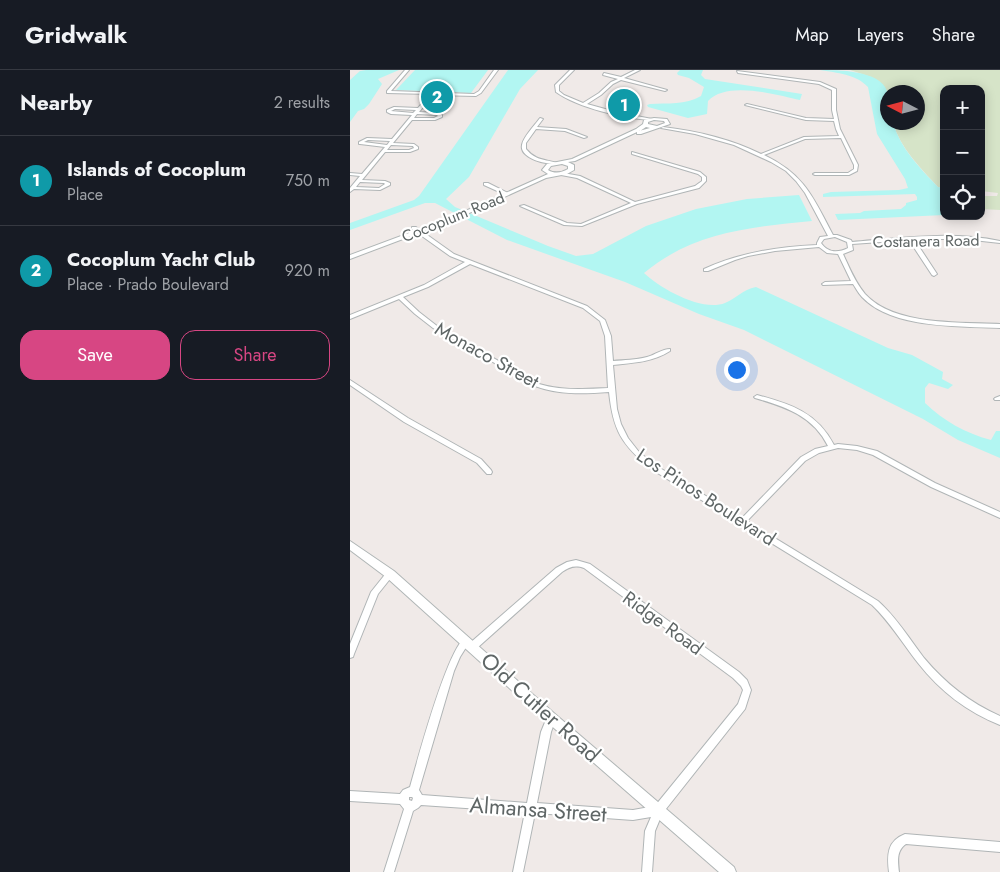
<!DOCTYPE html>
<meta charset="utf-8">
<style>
:root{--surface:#171b24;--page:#20242c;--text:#f1f3f6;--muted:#9ea1a6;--line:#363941;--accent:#d74683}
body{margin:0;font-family:Jost,sans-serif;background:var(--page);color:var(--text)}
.controls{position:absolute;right:15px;top:15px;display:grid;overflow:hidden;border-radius:10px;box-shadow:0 2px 12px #0003}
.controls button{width:45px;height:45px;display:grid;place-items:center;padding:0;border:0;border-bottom:1px solid var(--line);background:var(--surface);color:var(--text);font:25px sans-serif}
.compass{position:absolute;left:530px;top:15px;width:45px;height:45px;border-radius:50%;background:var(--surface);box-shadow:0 2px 12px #0003;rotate:276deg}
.you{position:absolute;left:386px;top:299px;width:18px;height:18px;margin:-12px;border:4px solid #fff;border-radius:50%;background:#1a73e8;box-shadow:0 0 0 8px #1a73e833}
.badge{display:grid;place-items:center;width:32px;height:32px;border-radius:50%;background:var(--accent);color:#fff;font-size:16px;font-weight:700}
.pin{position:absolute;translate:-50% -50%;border:2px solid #fff;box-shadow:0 1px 5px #0006}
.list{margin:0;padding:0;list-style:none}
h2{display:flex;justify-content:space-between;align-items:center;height:65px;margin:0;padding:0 20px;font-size:21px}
h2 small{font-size:16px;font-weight:400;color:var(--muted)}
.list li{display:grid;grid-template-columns:32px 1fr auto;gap:15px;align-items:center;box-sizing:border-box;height:90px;padding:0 20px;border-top:1px solid var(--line)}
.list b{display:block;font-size:19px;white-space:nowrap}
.list p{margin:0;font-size:16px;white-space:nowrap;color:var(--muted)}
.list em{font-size:16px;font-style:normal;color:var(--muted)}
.actions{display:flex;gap:10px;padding:15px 20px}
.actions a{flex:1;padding:11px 0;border:1px solid var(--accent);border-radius:15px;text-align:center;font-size:18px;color:var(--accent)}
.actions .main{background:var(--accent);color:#fff}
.icon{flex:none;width:28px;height:28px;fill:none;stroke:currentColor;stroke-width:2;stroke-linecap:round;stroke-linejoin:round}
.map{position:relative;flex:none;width:650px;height:802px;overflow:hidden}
header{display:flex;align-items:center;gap:30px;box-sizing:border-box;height:70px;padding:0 25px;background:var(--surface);border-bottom:1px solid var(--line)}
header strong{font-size:24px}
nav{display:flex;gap:28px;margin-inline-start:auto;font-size:18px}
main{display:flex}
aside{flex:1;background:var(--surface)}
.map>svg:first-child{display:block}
.green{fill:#d6e4c8}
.water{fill:#b2f6f2}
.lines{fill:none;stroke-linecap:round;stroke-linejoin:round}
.street-casing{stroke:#b0b5b6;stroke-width:2}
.secondary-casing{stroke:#b0b6b6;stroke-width:2}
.street{fill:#fff;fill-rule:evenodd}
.secondary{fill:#fff;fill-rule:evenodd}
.wall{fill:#afa9a9}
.building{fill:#cbc5c4;stroke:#8e8a89}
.labels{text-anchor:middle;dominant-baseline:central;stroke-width:4.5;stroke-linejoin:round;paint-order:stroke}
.far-street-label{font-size:16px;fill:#5f6666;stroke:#fff}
.street-label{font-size:19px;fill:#5f6666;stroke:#fff}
.near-street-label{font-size:22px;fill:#5f6666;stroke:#fff}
</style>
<header>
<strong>Gridwalk</strong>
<nav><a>Map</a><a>Layers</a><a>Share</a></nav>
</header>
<main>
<aside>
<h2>Nearby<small>2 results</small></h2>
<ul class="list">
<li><span class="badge" style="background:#0f9aa8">1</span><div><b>Islands of Cocoplum</b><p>Place</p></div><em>750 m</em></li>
<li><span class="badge" style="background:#0f9aa8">2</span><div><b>Cocoplum Yacht Club</b><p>Place · Prado Boulevard</p></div><em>920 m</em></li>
</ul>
<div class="actions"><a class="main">Save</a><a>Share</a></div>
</aside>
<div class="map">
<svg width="650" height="802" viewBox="0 0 650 802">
<rect width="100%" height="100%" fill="#f0eae8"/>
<path class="green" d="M 500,0 L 650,0 L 650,140 L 631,139 L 631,126 L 647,126 L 648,123 L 631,121 L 631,19 L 594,19 L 594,118 L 588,117 C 570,97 551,79 543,53 L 568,52 L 568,22 L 538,22 L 537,27 L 537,21 L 521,7 Z"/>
<g class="water">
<polygon points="16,0 49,0 28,9 32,14 19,34 14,39 8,41 0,52 0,10 10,1"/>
<polygon points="65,0 138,0 121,23 46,20"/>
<path d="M 158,0 L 188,0 L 170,19 L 119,107 L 96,129 L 105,137 L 198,176 L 226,186 L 243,184 L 296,156 L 346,139 L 397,129 L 449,125 L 462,151 C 401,157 343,162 294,203 C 311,219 352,242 375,233 C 387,228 392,220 406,217 L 538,278 L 562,285 L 593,302 L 592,309 L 603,315 L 598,319 L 579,313 L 575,318 L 575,333 C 594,351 615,363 641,370 L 646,361 L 650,361 L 650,388 L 608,370 L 573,349 L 394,260 L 349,244 L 275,212 L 157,170 L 85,133 L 75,133 L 0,160 L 0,153 L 64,130 L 69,126 Z"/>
<path d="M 330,0 L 353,0 L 351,5 L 355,9 L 452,24 L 450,30 C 427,25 377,10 358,31 L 357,44 L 338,48 L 298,37 L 297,35 L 300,34 C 318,33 335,35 351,26 L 354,17 L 339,8 L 328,5 L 327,3 Z"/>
<path d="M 470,0 C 487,0 530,0 537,21 C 540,30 538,43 538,52 L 543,53 C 551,79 569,97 588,117 L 594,118 L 594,145 L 488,150 L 485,144 L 510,143 L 514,141 L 551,139 L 556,135 L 556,133 L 567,130 L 567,127 L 565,124 L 473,127 L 473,124 L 481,122 L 549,120 L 558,118 L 555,109 L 527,64 L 518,17 C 506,4 487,3 470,0 Z"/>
</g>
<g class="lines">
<g class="street-casing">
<g id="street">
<path d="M 55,0 L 59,0 L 41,21 L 124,24 L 129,21 L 144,0 L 148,0 L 131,23 L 126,26 L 83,25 L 69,42 L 88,43 L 92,45 L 92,47 L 85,50 L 62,50 L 43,73 L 64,74 L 68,77 L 68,79 L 60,82 L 35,82 L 12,110 L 35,111 L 40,113 L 40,115 L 30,120 L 4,119 L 0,122 L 0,118 L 10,106 L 0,105 L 0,103 L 12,104 L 35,77 L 10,74 L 9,74 L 9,72 L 17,68 L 42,69 L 62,45 L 41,44 L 37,42 L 37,40 L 44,37 L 68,38 L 80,24 L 37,23 L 37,21 ZM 45,39 L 66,40 L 63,43 L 41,41 ZM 67,44 L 87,45 L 88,46 L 84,48 L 64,48 ZM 18,70 L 40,71 L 37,75 L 14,72 ZM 41,75 L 63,76 L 64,78 L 59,80 L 37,80 ZM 10,112 L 34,113 L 35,114 L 29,118 L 6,117 Z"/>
<path d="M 220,0 L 224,0 L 209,15 L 209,21 L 214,25 L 233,33 L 249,23 L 261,12 L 268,9 L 253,5 L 254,3 L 271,7 L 285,0 L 290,0 L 274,8 L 317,20 L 315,21 L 271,10 L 263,14 L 251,25 L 237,34 L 266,42 L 302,49 L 300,50 C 273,48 228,38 206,22 L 205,15 Z"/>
<path d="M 387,1 L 470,12 L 486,19 L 486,40 L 490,59 L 508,95 L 507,101 L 499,105 L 465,105 L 463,104 L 465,103 L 498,103 L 504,99 L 504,95 L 491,68 L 455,69 L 414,85 C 455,105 463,127 483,165 L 487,165 L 501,170 L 502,172 C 551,168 601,161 650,171 L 650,173 L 614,169 L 564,169 L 587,204 L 584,206 L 582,205 L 559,170 L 502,174 L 503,180 L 493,184 C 499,197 505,212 515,224 C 544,256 610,252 650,254 L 650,258 C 609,256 542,259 512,227 C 508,223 506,218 503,214 L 473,215 L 472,214 L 475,212 L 501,211 L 488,184 L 477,183 L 469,177 L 425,181 L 398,186 L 385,190 L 358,201 L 354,201 L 354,199 C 391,182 428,177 467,175 L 467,173 L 470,167 L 478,166 L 455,123 L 446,111 L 436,101 L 421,92 L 384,75 L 345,64 L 311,58 L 313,57 C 347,61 381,69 411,84 L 454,67 L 489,66 L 486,59 L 484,51 L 456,50 L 395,35 L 397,34 L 456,48 L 484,49 L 482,40 L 482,20 L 469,14 L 388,3 ZM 485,167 L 497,172 L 498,178 C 488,183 478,183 471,173 L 474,169 Z"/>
<path d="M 190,48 L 193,49 L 187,57 L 216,59 L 237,67 L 234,68 L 215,61 L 186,59 L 176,73 L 176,79 C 186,91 195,89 207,93 C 198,96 169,88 172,75 C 173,67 185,55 190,48 Z"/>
<polygon points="282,82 350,102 356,107 356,111 349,118 287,134 232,156 214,155 170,136 174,135 217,153 231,154 281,133 227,108 211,105 211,104 213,103 230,106 285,132 345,116 352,111 352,107 348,104 282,84"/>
<polygon points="134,113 138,113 160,124 156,125 134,115"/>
<path d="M 62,157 L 66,157 L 104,184 L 237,236 L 255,250 L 261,266 L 263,291 C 274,290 286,290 297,287 C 305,285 312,279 320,279 L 320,281 C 303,292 283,293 263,295 L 267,339 L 271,354 L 278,368 L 289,382 L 305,395 L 392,448 L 451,387 L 465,379 L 478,376 C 463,346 436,337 405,328 L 404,327 L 407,325 C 440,334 467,342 484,375 L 488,374 L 507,376 L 527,381 L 585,413 L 650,442 L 650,448 L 581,417 L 523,385 L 507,380 L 488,378 L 469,383 L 455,391 L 397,451 L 528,531 C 546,547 559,568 574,588 C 595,613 620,633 650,646 L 650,655 C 617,642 590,621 568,593 C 553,574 540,552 522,535 L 301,399 C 271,374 263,360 259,322 C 233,324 209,325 185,316 L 83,258 L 65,244 L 49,229 L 0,249 L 0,245 L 74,215 L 115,192 L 100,186 L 62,159 ZM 120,194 L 233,238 L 250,251 L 255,266 L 258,318 C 235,319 212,321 189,314 L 87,256 L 69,242 L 53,227 L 78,217 Z"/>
<polygon points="0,310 58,348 131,389 141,400 142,402 141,404 137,404 127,393 54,352 0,315"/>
<polygon points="650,326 650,330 645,330 644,329 645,328"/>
<path d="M 226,490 L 240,494 L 389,602 L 397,610 L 401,620 L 395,639 L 312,744 L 305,761 L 302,802 L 292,802 L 295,761 L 301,747 L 283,750 L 185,743 L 173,802 L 163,802 L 175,742 L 71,735 L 68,738 L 63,741 L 44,802 L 34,802 L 54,739 L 50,734 L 0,731 L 0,721 L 50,724 L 53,720 L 60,717 C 67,692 98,576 116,567 L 119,568 L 120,571 L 110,587 L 104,601 L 69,720 L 72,725 L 177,733 L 191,662 L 198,645 L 201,644 L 204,645 L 206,648 L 201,662 L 187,733 L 283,740 L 305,736 L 388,634 L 393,620 L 391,616 L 383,608 L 234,498 C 225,495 219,497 212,502 L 126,579 L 123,580 L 120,579 L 119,576 L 120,573 L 206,498 L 217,492 ZM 59,727 L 62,727 L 63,728 L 62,731 L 59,730 Z"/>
<polygon points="40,501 43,502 44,504 28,524 4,584 3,587 0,588 0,574 21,522 37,502"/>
<path d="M 555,764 L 650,772 L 650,782 L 556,774 C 546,781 548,791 549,802 L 539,802 C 537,785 537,771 555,764 Z"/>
</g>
</g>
<g class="secondary-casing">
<g id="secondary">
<path d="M 304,48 L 317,49 L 320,54 L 291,64 L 287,64 L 287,62 L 225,91 L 218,92 L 224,95 L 224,100 L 217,104 L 196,108 L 106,149 L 0,189 L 0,185 L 102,147 L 198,104 L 192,100 L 197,94 L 222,89 L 286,59 L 293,54 L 294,50 ZM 304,50 L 314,51 L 315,53 L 307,56 L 298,54 L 298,52 ZM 296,57 L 300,58 L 289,61 L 290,61 ZM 212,94 L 218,96 L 218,99 C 211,103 205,104 198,100 L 201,96 Z"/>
<polygon points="0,471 44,501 205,644 384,797 386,802 369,802 197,652 36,507 0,480"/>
</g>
</g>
<use href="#street" class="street"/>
<use href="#secondary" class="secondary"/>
</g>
<polygon class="wall" points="259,27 280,31 280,37 260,37"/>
<polygon class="building" points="278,26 280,31 260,31 259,27"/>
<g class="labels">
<g class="far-street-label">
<text transform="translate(103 147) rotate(-22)">Cocoplum Road</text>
<text transform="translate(576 171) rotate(-1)">Costanera Road</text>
</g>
<g class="street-label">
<text transform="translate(137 285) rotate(29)">Monaco Street</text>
<text transform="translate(356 427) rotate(33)">Los Pinos Boulevard</text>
<text transform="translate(313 553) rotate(36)">Ridge Road</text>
</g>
<g class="near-street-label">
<text transform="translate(191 637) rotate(42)">Old Cutler Road</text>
<text transform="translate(188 739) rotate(4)">Almansa Street</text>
</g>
</g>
</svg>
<div class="controls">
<button>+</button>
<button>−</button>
<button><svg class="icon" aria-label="locate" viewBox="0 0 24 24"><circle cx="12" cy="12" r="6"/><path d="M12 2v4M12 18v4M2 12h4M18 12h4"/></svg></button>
</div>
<svg class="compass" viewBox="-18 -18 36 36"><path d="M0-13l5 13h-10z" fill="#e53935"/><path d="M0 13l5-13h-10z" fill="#9ea1a6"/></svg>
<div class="you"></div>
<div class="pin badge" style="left:274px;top:35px;background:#0f9aa8">1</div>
<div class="pin badge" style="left:87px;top:27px;background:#0f9aa8">2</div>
</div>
</main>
